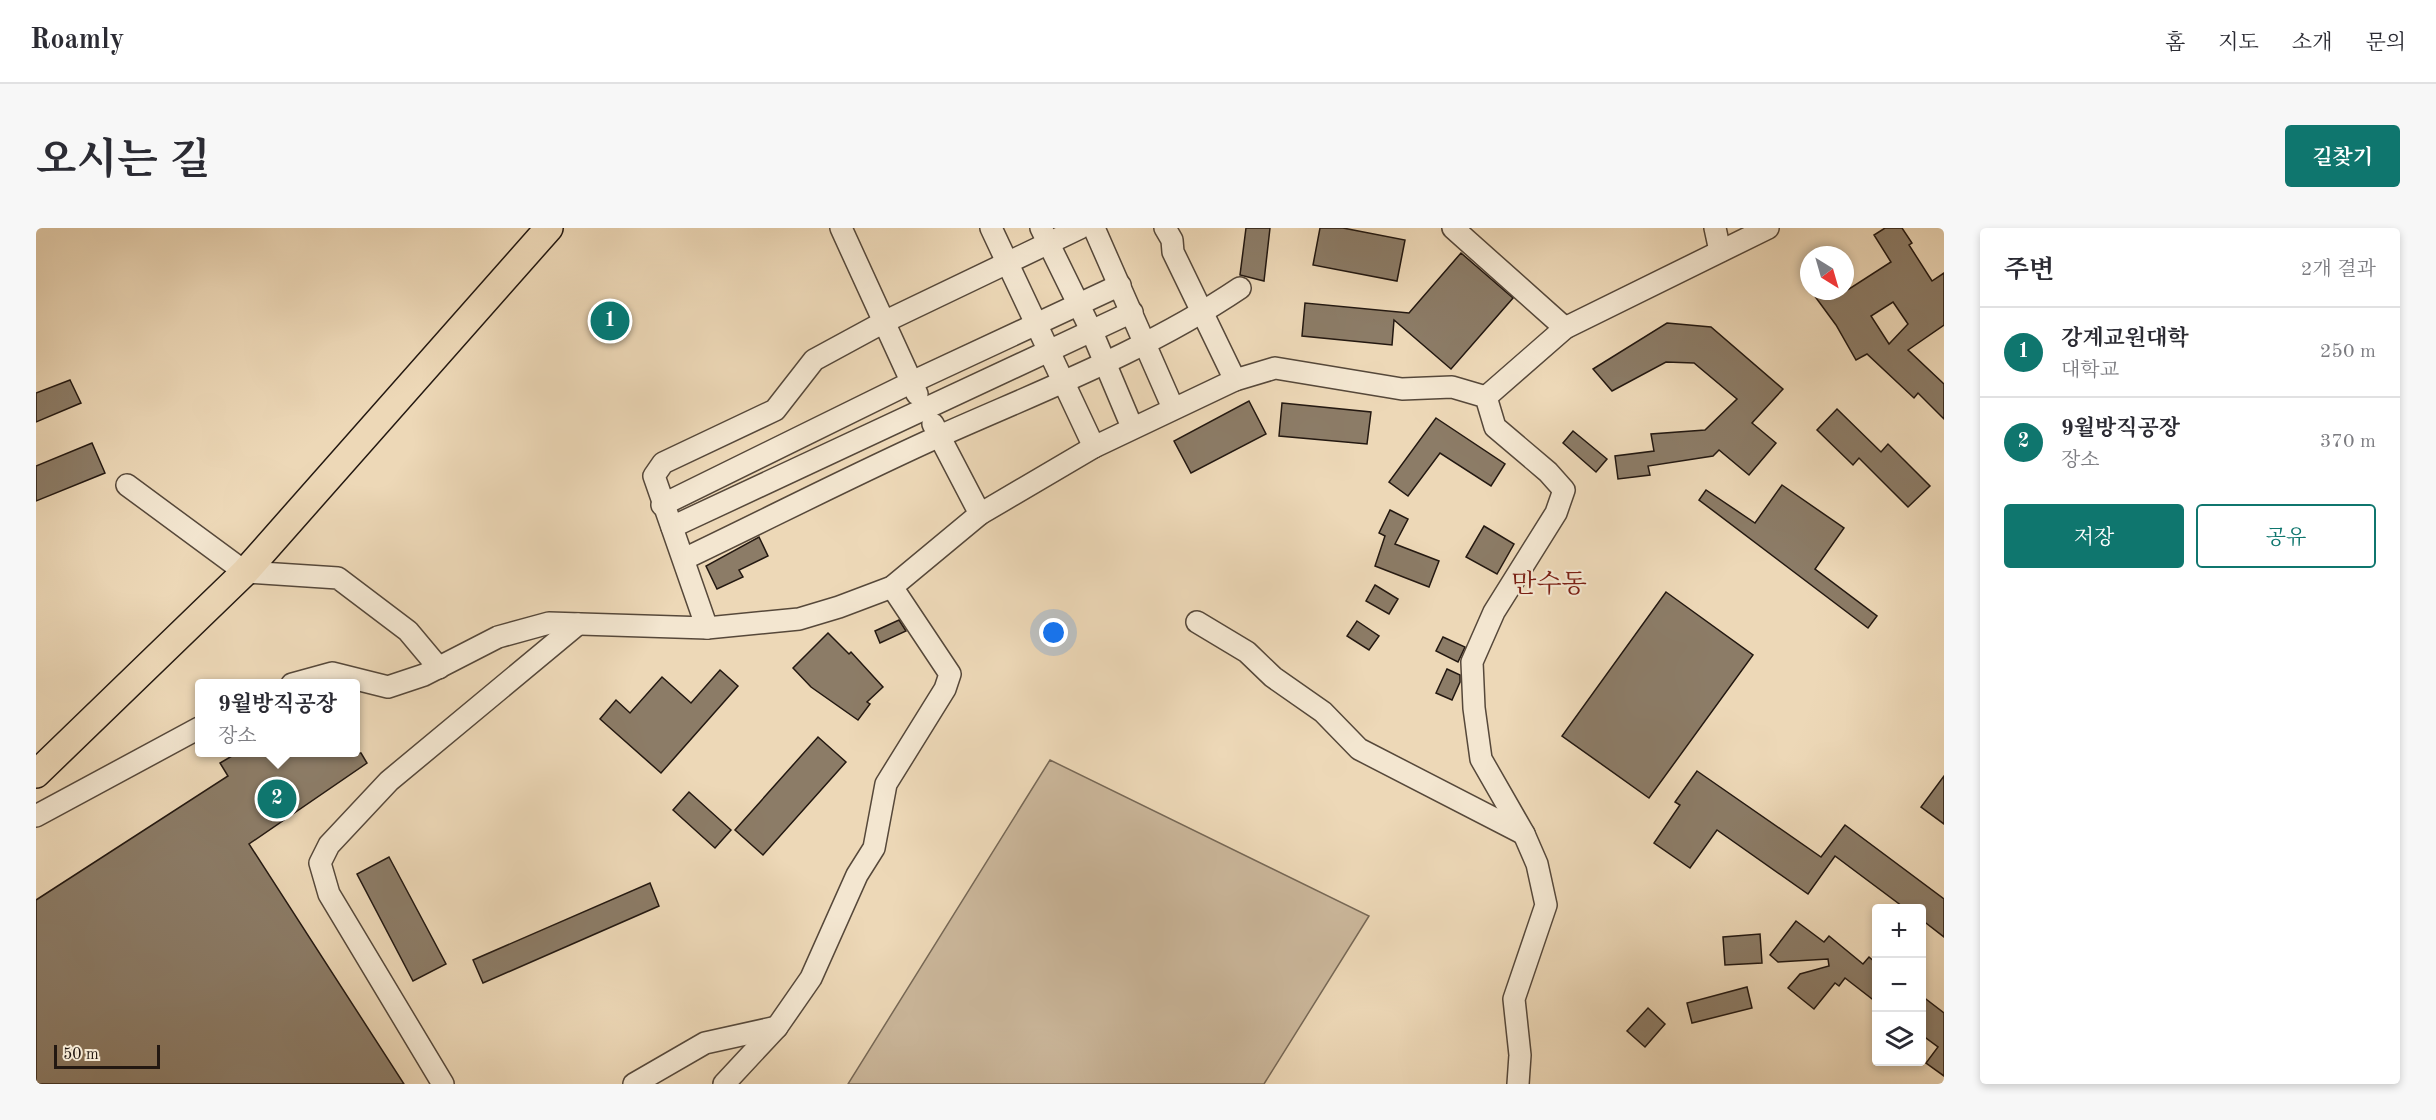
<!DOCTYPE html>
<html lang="ko">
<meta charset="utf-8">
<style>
:root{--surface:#fff;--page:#f7f7f7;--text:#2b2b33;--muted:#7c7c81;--line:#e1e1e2;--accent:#0f766e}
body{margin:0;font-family:"Old Standard TT","Noto Serif KR",serif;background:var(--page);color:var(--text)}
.controls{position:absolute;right:18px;bottom:18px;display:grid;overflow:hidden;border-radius:6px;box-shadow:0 3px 9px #0003}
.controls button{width:54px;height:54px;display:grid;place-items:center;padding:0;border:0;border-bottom:2px solid var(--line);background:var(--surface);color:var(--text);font:30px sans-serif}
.compass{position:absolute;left:1764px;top:18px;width:54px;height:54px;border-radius:50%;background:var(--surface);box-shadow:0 3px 9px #0003;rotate:143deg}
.scale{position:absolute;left:18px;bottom:15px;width:106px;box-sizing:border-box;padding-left:6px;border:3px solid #231811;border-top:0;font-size:16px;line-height:21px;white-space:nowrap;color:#231811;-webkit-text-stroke:4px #f3e6d0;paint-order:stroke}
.you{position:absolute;left:1018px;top:405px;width:21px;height:21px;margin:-15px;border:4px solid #fff;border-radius:50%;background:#1a73e8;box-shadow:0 0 0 9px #1a73e833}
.badge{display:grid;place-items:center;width:39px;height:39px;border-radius:50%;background:var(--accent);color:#fff;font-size:20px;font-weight:700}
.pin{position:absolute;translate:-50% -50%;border:3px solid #fff;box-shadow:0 2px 6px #0006}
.popup{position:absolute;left:159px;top:451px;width:165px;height:78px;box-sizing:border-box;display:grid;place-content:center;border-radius:6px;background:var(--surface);filter:drop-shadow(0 2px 4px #0005);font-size:20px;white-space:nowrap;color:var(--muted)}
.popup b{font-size:22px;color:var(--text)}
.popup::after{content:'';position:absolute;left:50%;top:100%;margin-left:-12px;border:12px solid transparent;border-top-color:var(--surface)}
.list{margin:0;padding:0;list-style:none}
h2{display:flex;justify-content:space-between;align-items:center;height:78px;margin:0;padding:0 24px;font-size:26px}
h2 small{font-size:20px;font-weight:400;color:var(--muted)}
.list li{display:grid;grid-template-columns:39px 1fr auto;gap:18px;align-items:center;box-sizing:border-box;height:90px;padding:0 24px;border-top:2px solid var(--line)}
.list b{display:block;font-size:22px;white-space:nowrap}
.list p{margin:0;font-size:20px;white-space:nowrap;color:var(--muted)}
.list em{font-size:20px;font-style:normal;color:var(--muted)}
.actions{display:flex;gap:12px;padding:18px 24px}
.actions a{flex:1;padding:14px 0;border:2px solid var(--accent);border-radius:6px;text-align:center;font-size:21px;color:var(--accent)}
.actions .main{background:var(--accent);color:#fff}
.icon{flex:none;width:33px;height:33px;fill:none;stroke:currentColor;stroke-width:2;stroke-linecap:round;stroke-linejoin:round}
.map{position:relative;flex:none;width:1908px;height:856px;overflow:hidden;border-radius:6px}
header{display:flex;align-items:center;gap:36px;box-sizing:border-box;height:84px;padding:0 30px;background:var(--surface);border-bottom:2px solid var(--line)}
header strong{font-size:28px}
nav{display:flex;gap:33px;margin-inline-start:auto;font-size:21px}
.intro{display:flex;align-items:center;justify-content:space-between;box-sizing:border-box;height:144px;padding:0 36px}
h1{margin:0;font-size:42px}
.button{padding:15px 27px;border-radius:6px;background:var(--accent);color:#fff;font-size:21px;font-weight:700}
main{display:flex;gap:36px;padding:0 36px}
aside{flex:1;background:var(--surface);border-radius:6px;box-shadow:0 3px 9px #0003}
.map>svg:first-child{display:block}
.green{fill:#cbb79b;stroke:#776856;stroke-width:1.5}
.building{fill:#8c7c67;stroke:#231811;stroke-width:1.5;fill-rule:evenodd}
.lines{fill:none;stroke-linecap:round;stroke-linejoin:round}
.minor-casing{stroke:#56483a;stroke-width:24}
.major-casing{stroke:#231811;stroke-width:30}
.minor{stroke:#f3e6d0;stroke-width:21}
.major{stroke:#edd8b7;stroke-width:27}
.labels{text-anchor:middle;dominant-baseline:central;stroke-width:4.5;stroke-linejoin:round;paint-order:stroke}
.quarter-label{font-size:26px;fill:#7a1f14;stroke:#f3e6d0}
</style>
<header>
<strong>Roamly</strong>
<nav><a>홈</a><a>지도</a><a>소개</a><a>문의</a></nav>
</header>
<div class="intro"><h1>오시는 길</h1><a class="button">길찾기</a></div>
<main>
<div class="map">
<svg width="1908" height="856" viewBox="0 0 1908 856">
<rect width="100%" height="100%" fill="#edd8b7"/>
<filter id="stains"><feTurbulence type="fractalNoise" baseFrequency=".00333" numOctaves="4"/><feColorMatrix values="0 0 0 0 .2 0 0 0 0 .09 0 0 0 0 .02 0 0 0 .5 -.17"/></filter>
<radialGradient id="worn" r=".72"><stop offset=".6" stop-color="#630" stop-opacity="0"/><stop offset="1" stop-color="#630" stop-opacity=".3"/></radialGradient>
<polygon class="green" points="1014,532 1333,688 1228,856 812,856"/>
<g class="building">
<polygon points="1210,0 1234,0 1228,53 1204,47"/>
<polygon points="1284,0 1307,0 1369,12 1361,53 1277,37"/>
<path d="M 1849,0 L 1866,0 L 1876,15 L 1873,17 L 1896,53 L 1908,45 L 1908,97 L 1872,122 L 1908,156 L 1908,191 L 1882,165 L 1878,170 L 1831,126 L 1820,132 L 1800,97 L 1775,63 L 1810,63 L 1855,34 L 1838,7 ZM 1857,74 L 1872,96 L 1853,116 L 1835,88 Z"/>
<polygon points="1425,25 1477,70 1415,141 1358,92 1356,117 1266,108 1269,75 1373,85"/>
<polygon points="1631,95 1675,99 1747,161 1716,195 1740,215 1713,247 1683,222 1677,228 1612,238 1614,247 1582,251 1579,228 1618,223 1615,206 1669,202 1701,171 1658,135 1630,134 1576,163 1557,141"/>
<polygon points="34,152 45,175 0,194 0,165"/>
<polygon points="1213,173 1230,206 1155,245 1138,213"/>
<polygon points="1246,175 1335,184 1331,216 1243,208"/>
<polygon points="1801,181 1845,224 1852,216 1894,258 1872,279 1823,230 1817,237 1781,202"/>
<polygon points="1400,190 1469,236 1455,258 1404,225 1372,268 1353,254"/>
<polygon points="1537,203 1571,231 1560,244 1527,215"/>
<polygon points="56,215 69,245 0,273 0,238"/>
<polygon points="1746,257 1808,300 1779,341 1841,388 1832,400 1663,272 1670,262 1719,295"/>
<polygon points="1354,282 1372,291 1359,316 1403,333 1393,359 1339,338 1349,308 1343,305"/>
<polygon points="1448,298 1478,316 1461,346 1430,329"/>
<polygon points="723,309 732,328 703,342 707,349 681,361 670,338"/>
<polygon points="1339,357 1362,371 1353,386 1330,373"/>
<polygon points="1630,364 1717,427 1613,570 1526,508"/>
<polygon points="863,392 870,403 844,415 839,403"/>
<polygon points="1321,393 1343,408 1333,422 1311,408"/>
<polygon points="792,405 813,426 815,424 847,459 831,474 834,476 822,492 775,459 757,440"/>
<polygon points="1407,409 1429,419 1422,434 1400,423"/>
<polygon points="1411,441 1424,447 1424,454 1416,472 1400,465"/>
<polygon points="684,442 702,458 625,545 564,491 580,472 594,485 626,449 655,475"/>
<polygon points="782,509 810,534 727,627 699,602"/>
<polygon points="201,525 325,525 331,535 213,616 368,856 0,856 0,672 192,548 184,535"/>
<polygon points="1661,543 1785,629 1809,597 1908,671 1908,709 1886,692 1886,681 1870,681 1799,628 1772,666 1681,602 1654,640 1618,615 1644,577 1639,574"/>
<polygon points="1908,548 1908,596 1885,579"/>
<polygon points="653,564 695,602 679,620 637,582"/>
<polygon points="353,629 410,736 377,753 321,646"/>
<polygon points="614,655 623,678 447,755 437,732"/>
<polygon points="1760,693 1788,714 1793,708 1827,736 1833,729 1840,735 1840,774 1809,750 1803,758 1799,755 1778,781 1752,760 1764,746 1793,738 1792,731 1742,734 1734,727"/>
<polygon points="1724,706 1726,735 1689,737 1687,709"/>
<polygon points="1711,759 1716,780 1656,795 1651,775"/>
<polygon points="1886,768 1908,785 1908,848 1890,835 1902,819 1886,807"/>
<polygon points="1612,780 1629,796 1609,819 1591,803"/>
</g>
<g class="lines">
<g class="minor-casing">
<g id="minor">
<polyline points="805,0 881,166"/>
<polyline points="955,0 1058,219"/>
<polyline points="1005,0 1056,104 1096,199"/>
<polyline points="1058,0 1137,180"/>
<polyline points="1129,0 1136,12 1137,24 1199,152"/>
<polyline points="1417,0 1529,100"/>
<polyline points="1679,0 1684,23"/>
<polyline points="1450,169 1529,100 1732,0"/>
<polyline points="897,196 944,286"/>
<polyline points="91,257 209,344 302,350 372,403 403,440"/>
<polyline points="626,277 876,154 1084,57"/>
<polyline points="636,299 1096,84"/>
<path d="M 648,331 C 734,290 819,246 906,207 C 1007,162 1112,122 1204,60"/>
<polyline points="1161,394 1211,424 1237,449 1287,484 1323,521 1488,606"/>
<polyline points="671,400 618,248 627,235 739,182 778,132 848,94 1044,0"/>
<polyline points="256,456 296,445 352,459 388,447 462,409 513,395 671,400 763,391 803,379 856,359 944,286 1058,219 1199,152 1239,140 1366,161 1416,159 1450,169 1459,199 1512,244 1528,262 1520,285 1458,384 1436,434 1438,480 1445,531 1488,606 1501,636 1510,677 1478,771 1484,827 1482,856"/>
<polyline points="0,588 163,500"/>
<polyline points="407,856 293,666 284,635 293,617 353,553 542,396"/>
<polyline points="598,856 669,815 741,799"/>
<polyline points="688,856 741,799 775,750 821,647 838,620 850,556 909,461 914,446 856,359"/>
</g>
</g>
<g class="major-casing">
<polyline id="major" points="0,546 209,344 513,0"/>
</g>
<use href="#minor" class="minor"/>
<use href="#major" class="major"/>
</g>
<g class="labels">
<g class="quarter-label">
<text x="1513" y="357">만수동</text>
</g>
</g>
<rect width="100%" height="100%" filter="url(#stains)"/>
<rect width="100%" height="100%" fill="url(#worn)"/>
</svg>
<div class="controls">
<button>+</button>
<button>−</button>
<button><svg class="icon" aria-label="layers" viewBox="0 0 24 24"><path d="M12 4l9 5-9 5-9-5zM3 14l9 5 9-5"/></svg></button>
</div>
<svg class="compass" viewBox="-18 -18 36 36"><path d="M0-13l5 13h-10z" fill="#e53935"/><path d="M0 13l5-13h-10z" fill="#7c7c81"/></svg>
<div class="scale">50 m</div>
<div class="you"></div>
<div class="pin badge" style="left:574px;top:93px">1</div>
<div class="pin badge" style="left:241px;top:571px">2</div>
<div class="popup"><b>9월방직공장</b>장소</div>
</div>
<aside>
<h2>주변<small>2개 결과</small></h2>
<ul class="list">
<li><span class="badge">1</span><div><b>강계교원대학</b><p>대학교</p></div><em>250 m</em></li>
<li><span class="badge">2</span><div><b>9월방직공장</b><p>장소</p></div><em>370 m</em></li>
</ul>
<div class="actions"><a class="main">저장</a><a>공유</a></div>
</aside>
</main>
